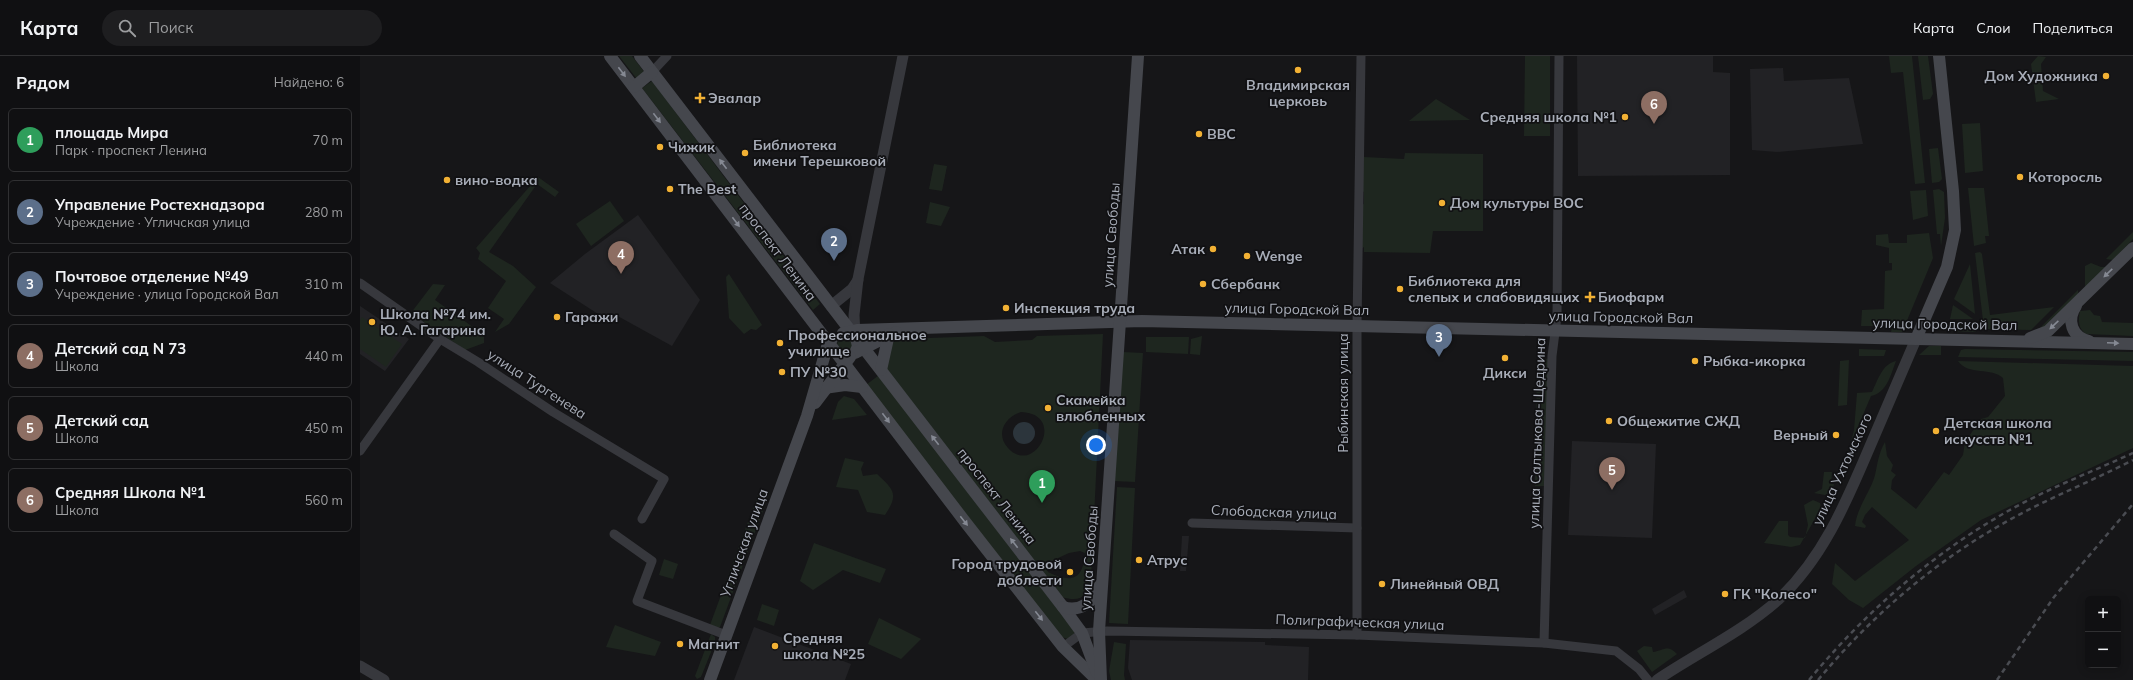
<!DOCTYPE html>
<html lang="ru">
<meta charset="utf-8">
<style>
:root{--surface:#101012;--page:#1e1e20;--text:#f1f3f6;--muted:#9c9d9f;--line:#303032;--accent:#0b8043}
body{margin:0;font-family:Mulish,sans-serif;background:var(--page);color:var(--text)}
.controls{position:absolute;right:12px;bottom:12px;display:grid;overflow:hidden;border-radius:6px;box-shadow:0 2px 10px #0003}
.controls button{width:36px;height:36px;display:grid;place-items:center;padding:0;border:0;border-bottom:1px solid var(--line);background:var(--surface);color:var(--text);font:20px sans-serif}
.you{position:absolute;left:736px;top:389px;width:14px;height:14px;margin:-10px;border:3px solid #fff;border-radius:50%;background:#1a73e8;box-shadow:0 0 0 6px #1a73e833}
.badge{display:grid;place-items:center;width:26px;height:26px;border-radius:50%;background:var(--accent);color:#fff;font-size:13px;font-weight:700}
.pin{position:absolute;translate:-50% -33px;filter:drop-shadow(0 1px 2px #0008)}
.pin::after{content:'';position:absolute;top:21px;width:14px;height:12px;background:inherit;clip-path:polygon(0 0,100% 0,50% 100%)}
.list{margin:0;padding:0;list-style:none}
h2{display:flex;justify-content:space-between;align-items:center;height:52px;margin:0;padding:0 16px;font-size:17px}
h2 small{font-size:13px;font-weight:400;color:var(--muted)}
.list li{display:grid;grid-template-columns:26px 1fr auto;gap:12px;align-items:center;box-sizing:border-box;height:64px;margin:0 8px 8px;padding:0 8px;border:1px solid var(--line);border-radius:6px}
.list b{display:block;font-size:15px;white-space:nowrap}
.list p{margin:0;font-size:13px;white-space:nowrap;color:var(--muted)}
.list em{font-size:13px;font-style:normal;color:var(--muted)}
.icon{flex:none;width:22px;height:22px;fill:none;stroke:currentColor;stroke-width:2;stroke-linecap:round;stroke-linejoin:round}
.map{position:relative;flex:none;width:1773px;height:624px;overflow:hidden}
header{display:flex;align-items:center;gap:24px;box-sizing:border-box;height:56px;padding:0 20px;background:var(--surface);border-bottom:1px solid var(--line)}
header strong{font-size:19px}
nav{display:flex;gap:22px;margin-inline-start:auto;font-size:14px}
.search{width:280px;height:36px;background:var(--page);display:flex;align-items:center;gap:10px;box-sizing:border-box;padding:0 14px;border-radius:22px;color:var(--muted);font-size:15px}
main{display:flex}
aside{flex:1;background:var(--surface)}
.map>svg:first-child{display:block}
.built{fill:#222225}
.green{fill:#1e261f;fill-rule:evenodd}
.water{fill:#2c353c}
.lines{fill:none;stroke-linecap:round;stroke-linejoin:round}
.minor{stroke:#37383d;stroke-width:9}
.tertiary{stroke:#37383d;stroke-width:11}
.secondary{stroke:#45474d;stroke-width:12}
.rail{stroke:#4a4c52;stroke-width:2.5;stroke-dasharray:5 4;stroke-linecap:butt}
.oneway{fill:#858993}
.poi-dot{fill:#f2b134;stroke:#111113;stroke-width:1.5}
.labels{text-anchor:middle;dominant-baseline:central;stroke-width:3.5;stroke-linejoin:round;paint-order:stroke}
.poi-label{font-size:14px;font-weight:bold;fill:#a8adb8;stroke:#111113;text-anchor:start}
.street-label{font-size:14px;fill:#a8adb8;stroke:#111113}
</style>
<header>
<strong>Карта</strong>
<div class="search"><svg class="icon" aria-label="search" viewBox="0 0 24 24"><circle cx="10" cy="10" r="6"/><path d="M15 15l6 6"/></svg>Поиск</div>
<nav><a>Карта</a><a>Слои</a><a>Поделиться</a></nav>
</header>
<main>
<aside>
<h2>Рядом<small>Найдено: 6</small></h2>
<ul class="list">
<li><span class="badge" style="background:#2e9e5b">1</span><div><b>площадь Мира</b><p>Парк · проспект Ленина</p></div><em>70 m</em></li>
<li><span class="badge" style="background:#5c6f8a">2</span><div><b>Управление Ростехнадзора</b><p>Учреждение · Угличская улица</p></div><em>280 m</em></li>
<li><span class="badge" style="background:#5c6f8a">3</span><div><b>Почтовое отделение №49</b><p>Учреждение · улица Городской Вал</p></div><em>310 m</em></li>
<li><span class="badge" style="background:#8d6e63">4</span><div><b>Детский сад N 73</b><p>Школа</p></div><em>440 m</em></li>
<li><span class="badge" style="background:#8d6e63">5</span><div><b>Детский сад</b><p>Школа</p></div><em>450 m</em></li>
<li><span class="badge" style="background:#8d6e63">6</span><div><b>Средняя Школа №1</b><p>Школа</p></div><em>560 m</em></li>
</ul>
</aside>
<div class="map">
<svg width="1773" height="624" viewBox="0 0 1773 624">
<rect width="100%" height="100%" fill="#161618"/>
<g class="built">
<polygon points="1217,0 1353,0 1353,16 1370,17 1370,119 1218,120"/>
<polygon points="1423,12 1424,25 1489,22 1503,88 1417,96 1392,94 1390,13"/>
<polygon points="278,159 340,244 312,290 254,258 249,265 190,227 225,198"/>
<polygon points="0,250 49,283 25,315 0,298"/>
<polygon points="1212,385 1296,388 1292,482 1208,479"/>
<polygon points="822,480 829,480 826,515 820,515"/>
<polygon points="1324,534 1327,541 1295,559 1292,553"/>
<polygon points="394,571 491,608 485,624 374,624"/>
<polygon points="770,584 905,586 905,589 949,591 948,624 772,624 768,612"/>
</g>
<g class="green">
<polygon points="259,0 272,0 285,17 277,23"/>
<polygon points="1165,0 1190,0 1190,80 1164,80"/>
<polygon points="1529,0 1552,0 1565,127 1555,128 1543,16 1531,17"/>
<polygon points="1558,0 1568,0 1573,38 1570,43 1563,44"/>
<polygon points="1678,0 1686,1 1681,8 1683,35 1699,43 1676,46 1671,8"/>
<polygon points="292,25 460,248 453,254 282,32"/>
<polygon points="1076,43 1110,64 1049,65"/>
<polygon points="1620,67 1623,115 1605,117 1602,68"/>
<polygon points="1578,92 1582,123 1579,126 1572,127 1569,93"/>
<polygon points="1045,97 1123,98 1123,175 1073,175 1070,197 1004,196 1004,191 1001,193 1002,149 1004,148 1004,136 1001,135 1004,101 1044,103"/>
<polygon points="574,108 587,110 582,135 569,133"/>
<polygon points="178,121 199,136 195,141 177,128 129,196 153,210 176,231 149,268 135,276 144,263 128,252 146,225 118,203 120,197 116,192"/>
<polygon points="1608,132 1624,132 1629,180 1625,180 1626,187 1614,190"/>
<polygon points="1579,133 1584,136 1585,162 1581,190 1580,178 1577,178 1573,134"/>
<polygon points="1566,134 1568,160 1553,164 1550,135"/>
<polygon points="250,145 264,165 231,190 216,168"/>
<polygon points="570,146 590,151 581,170 566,167"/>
<polygon points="1773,176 1773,183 1753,204 1746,203"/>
<polygon points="1569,177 1573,202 1546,267 1532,267 1527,270 1501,270 1502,254 1524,253 1525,215 1532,214 1532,207 1529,207 1529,192 1516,189 1516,179 1528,178 1529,187 1547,187 1547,179"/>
<polygon points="1620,196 1622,198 1630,259 1694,251 1671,274 1624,273 1615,197"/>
<polygon points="1731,207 1741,211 1748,211 1725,232 1725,210"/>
<polygon points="1610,208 1615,258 1594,243"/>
<polygon points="369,218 402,269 396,274 391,273 384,278 369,262 366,221"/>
<polygon points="73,228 85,229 75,244 124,279 124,287 105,294 51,257"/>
<polygon points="1718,234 1718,240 1687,270 1677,275"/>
<polygon points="1593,249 1613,263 1590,263"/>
<path d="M 1730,254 L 1734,259 L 1740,260 L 1742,266 L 1773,267 L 1773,280 L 1726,278 C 1718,272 1718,265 1720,255 Z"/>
<polygon points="2,261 42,288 26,311 0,293 0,264"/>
<polygon points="1588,270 1614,270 1616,276 1587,275"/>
<polygon points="1534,271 1535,271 1547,272 1545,276 1531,276 1532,272"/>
<path d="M 743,278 L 731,522 C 728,540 721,547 702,541 L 528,316 L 525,308 L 531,287 L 543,283 L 624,280 L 635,286 L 672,284 L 677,280 ZM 661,356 C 708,358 674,421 648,392 C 635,378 645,361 661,356 ZM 720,495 L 725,497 C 723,525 711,527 688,516 L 685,508 L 709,497 Z"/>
<polygon points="842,280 840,299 830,298 831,283"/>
<polygon points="786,281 829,281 828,298 786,296"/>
<circle cx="485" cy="289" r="8"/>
<polygon points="1569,290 1581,290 1581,299 1559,299"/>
<polygon points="1499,293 1526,294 1524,300 1499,300"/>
<polygon points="1605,293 1773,296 1773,305 1598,301 1601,294"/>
<polygon points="763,296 783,297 775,426 754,425"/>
<polygon points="1188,303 1186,430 1175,430 1177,304"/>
<polygon points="1489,304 1487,349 1478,350 1480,305"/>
<path d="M 1536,305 C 1531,318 1527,337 1511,340 L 1493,382 L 1485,409 L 1494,374 L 1497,337 L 1512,336 C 1518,324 1522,308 1536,305 Z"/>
<path d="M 1598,305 L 1773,310 L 1773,392 L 1621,464 L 1556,510 L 1503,552 L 1489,544 L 1472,528 L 1475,507 L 1495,525 L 1549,484 L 1512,451 L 1505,459 L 1502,466 L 1506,470 L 1505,472 L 1495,470 C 1497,451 1510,437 1515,419 C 1518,406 1518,399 1525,386 L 1527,400 L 1533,409 L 1531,415 L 1536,419 L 1532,424 L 1531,433 L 1556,453 L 1584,416 L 1589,419 L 1603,399 L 1605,386 L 1621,363 L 1628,361 L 1645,340 L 1643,322 C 1632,311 1608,320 1598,305 Z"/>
<polygon points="519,319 714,575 714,579 708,583 701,581 506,329"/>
<polygon points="484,340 494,343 507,359 472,364 478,346"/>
<path d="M 485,402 L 504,406 L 501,413 L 503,420 L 517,418 C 534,434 539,438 525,459 L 507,456 L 498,434 L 476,431 Z"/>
<polygon points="1464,416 1472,416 1471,428 1474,428 1471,437 1465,439 1454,437 1462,433"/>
<polygon points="757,431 775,432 768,568 749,567"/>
<polygon points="400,433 410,436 360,571 357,572 350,569"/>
<polygon points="1453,444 1460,447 1461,452 1440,489 1431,491 1404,487 1419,465 1428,465 1428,479 1430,481 1445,482 1448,469 1444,449"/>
<polygon points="454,487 526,513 520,527 483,514 453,534 440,525"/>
<polygon points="304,503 318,508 313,523 299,519"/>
<polygon points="402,548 419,554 414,570 397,564"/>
<polygon points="519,562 561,583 541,603 508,588"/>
<polygon points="255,569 301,586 295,600 246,591"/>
<polygon points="351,578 355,581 355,586 341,621 337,623 335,620"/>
<polygon points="754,586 766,588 764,619 765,624 751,624 749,615"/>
<path d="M 1284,590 L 1292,591 L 1293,596 C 1304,594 1308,588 1317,598 L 1292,616 L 1277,595 Z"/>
</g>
<circle class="water" cx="664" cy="377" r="11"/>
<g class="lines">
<g class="minor">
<polyline points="292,16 307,0"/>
<polyline points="0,227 80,283 118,306 193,356 304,423 282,463"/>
<polyline points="0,395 80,283"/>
<polyline points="832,467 997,472"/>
<polyline points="254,478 292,505 277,545 366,579"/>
<polyline points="997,579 997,270 1001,0"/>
<polyline points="1184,587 1192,300 1197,261 1199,0"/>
<polyline points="703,591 722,577 747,575 997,579 1184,587 1256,595 1279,613 1288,624"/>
</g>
<g class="tertiary">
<polyline points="471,250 492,233 498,224"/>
<polyline points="495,280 494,259 498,223 543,0"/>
<polyline points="0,610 24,624"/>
<path d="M 1297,624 C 1337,597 1382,576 1418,544 C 1462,503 1485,449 1508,395 C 1524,357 1540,320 1556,283"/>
</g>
<g class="secondary">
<polyline points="250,0 606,467 703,591 737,624"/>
<polyline points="280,0 496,282 498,290 495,297"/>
<polyline points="274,31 292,16"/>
<path d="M 1716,250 C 1706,264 1712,281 1729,285"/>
<polyline points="483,277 497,274 782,265 1773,288"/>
<polyline points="496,282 703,551 722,577 737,617"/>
<polyline points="1670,282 1688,275 1773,192"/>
<polyline points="1556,283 1587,211 1595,174 1593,135 1579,0"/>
<polyline points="497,296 536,276"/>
<polyline points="521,314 529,278"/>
<polyline points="464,332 485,329 502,331"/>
<polyline points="455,347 490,301"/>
<path d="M 703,551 C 720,557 735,545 740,529"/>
<polyline points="350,624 447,360 467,291 472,283"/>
<polyline points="741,624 739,575 778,0"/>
</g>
<g class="rail">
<path d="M 1449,624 C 1502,560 1565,504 1636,462 C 1679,436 1727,418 1773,397"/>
<path d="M 1458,624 C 1509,563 1568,511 1637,471 C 1681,445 1728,427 1773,404"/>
<polyline points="1637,624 1694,541 1773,448"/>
</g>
</g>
<defs><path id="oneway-solid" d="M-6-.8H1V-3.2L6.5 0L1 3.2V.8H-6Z"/></defs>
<g class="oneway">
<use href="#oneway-solid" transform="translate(262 16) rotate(53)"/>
<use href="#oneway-solid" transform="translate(297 62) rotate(53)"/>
<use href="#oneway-solid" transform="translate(363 108) rotate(-127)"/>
<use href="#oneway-solid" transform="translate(376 166) rotate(53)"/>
<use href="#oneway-solid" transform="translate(1748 217) rotate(136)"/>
<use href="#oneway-solid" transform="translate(1694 269) rotate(137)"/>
<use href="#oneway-solid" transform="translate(1753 287) rotate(2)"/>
<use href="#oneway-solid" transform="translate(526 362) rotate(53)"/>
<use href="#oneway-solid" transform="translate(575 384) rotate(-128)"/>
<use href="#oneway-solid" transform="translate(604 465) rotate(52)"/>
<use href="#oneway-solid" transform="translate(654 487) rotate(-128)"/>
<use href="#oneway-solid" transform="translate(679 560) rotate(52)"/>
</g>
<g class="poi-dot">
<circle cx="938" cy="14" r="4"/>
<circle cx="1746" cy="20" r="4"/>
<path d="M338 36h4v4h4v4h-4v4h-4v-4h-4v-4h4z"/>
<circle cx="1265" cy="61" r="4"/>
<circle cx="839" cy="78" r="4"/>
<circle cx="300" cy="91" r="4"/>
<circle cx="385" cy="97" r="4"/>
<circle cx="1660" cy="121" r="4"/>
<circle cx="87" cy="124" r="4"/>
<circle cx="310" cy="133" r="4"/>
<circle cx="1082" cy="147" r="4"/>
<circle cx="853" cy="193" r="4"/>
<circle cx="887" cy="200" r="4"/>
<circle cx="843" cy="228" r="4"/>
<circle cx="1040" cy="233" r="4"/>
<path d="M1228 235h4v4h4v4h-4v4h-4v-4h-4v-4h4z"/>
<circle cx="646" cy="252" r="4"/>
<circle cx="197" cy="261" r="4"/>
<circle cx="12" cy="266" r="4"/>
<circle cx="420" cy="287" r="4"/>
<circle cx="1145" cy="302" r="4"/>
<circle cx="1335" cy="305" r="4"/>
<circle cx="422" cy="316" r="4"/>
<circle cx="688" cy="352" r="4"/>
<circle cx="1249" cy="365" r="4"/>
<circle cx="1576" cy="375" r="4"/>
<circle cx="1476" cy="379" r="4"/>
<circle cx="779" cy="504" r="4"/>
<circle cx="710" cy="516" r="4"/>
<circle cx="1022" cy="528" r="4"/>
<circle cx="1365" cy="538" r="4"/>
<circle cx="320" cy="588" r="4"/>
<circle cx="415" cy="590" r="4"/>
</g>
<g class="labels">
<g class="poi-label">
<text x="1738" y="20" text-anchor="end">Дом Художника</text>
<text x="938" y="29" text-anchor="middle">Владимирская<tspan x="938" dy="16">церковь</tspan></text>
<text x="348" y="42">Эвалар</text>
<text x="1257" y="61" text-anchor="end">Средняя школа №1</text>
<text x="847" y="78">ВВС</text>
<text x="393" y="89">Библиотека<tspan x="393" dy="16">имени Терешковой</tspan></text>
<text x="308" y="91">Чижик</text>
<text x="1668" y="121">Которосль</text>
<text x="95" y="124">вино-водка</text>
<text x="318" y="133">The Best</text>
<text x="1090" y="147">Дом культуры ВОС</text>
<text x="845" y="193" text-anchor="end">Атак</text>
<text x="895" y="200">Wenge</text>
<text x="1048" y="225">Библиотека для<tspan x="1048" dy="16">слепых и слабовидящих</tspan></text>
<text x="851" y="228">Сбербанк</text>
<text x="1238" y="241">Биофарм</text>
<text x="654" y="252">Инспекция труда</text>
<text x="20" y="258">Школа №74 им.<tspan x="20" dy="16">Ю. А. Гагарина</tspan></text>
<text x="205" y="261">Гаражи</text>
<text x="428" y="279">Профессиональное<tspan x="428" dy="16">училище</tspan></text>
<text x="1343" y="305">Рыбка-икорка</text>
<text x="430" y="316">ПУ №30</text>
<text x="1145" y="317" text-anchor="middle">Дикси</text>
<text x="696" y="344">Скамейка<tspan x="696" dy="16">влюбленных</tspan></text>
<text x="1257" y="365">Общежитие СЖД</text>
<text x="1584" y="367">Детская школа<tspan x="1584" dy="16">искусств №1</tspan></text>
<text x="1468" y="379" text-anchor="end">Верный</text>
<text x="787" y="504">Атрус</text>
<text x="702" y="508" text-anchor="end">Город трудовой<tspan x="702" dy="16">доблести</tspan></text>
<text x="1030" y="528">Линейный ОВД</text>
<text x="1373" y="538">ГК "Колесо"</text>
<text x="423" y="582">Средняя<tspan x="423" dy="16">школа №25</tspan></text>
<text x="328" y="588">Магнит</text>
</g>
<g class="street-label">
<text transform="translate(751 179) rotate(-86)">улица Свободы</text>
<text transform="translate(418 196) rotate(53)">проспект Ленина</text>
<text transform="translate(937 253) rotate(1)">улица Городской Вал</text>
<text transform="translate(1261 261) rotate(1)">улица Городской Вал</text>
<text transform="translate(1585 268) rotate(1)">улица Городской Вал</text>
<text transform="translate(177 328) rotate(33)">улица Тургенева</text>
<text transform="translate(983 337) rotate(-90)">Рыбинская улица</text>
<text transform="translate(1177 377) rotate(-88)">улица Салтыкова-Щедрина</text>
<text transform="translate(1482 413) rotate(-65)">улица Ухтомского</text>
<text transform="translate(637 440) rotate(52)">проспект Ленина</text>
<text transform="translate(914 456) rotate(2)">Слободская улица</text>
<text transform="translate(384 487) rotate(-70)">Угличская улица</text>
<text transform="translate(729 502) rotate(-86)">улица Свободы</text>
<text transform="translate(1000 566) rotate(2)">Полиграфическая улица</text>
</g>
</g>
</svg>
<div class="controls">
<button>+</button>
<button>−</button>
</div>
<div class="you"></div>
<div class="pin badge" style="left:682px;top:447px;background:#2e9e5b">1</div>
<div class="pin badge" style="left:474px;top:205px;background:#5c6f8a">2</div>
<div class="pin badge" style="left:1079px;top:301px;background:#5c6f8a">3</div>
<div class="pin badge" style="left:261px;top:218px;background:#8d6e63">4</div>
<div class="pin badge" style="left:1252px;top:434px;background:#8d6e63">5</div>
<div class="pin badge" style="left:1294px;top:68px;background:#8d6e63">6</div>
</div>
</main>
